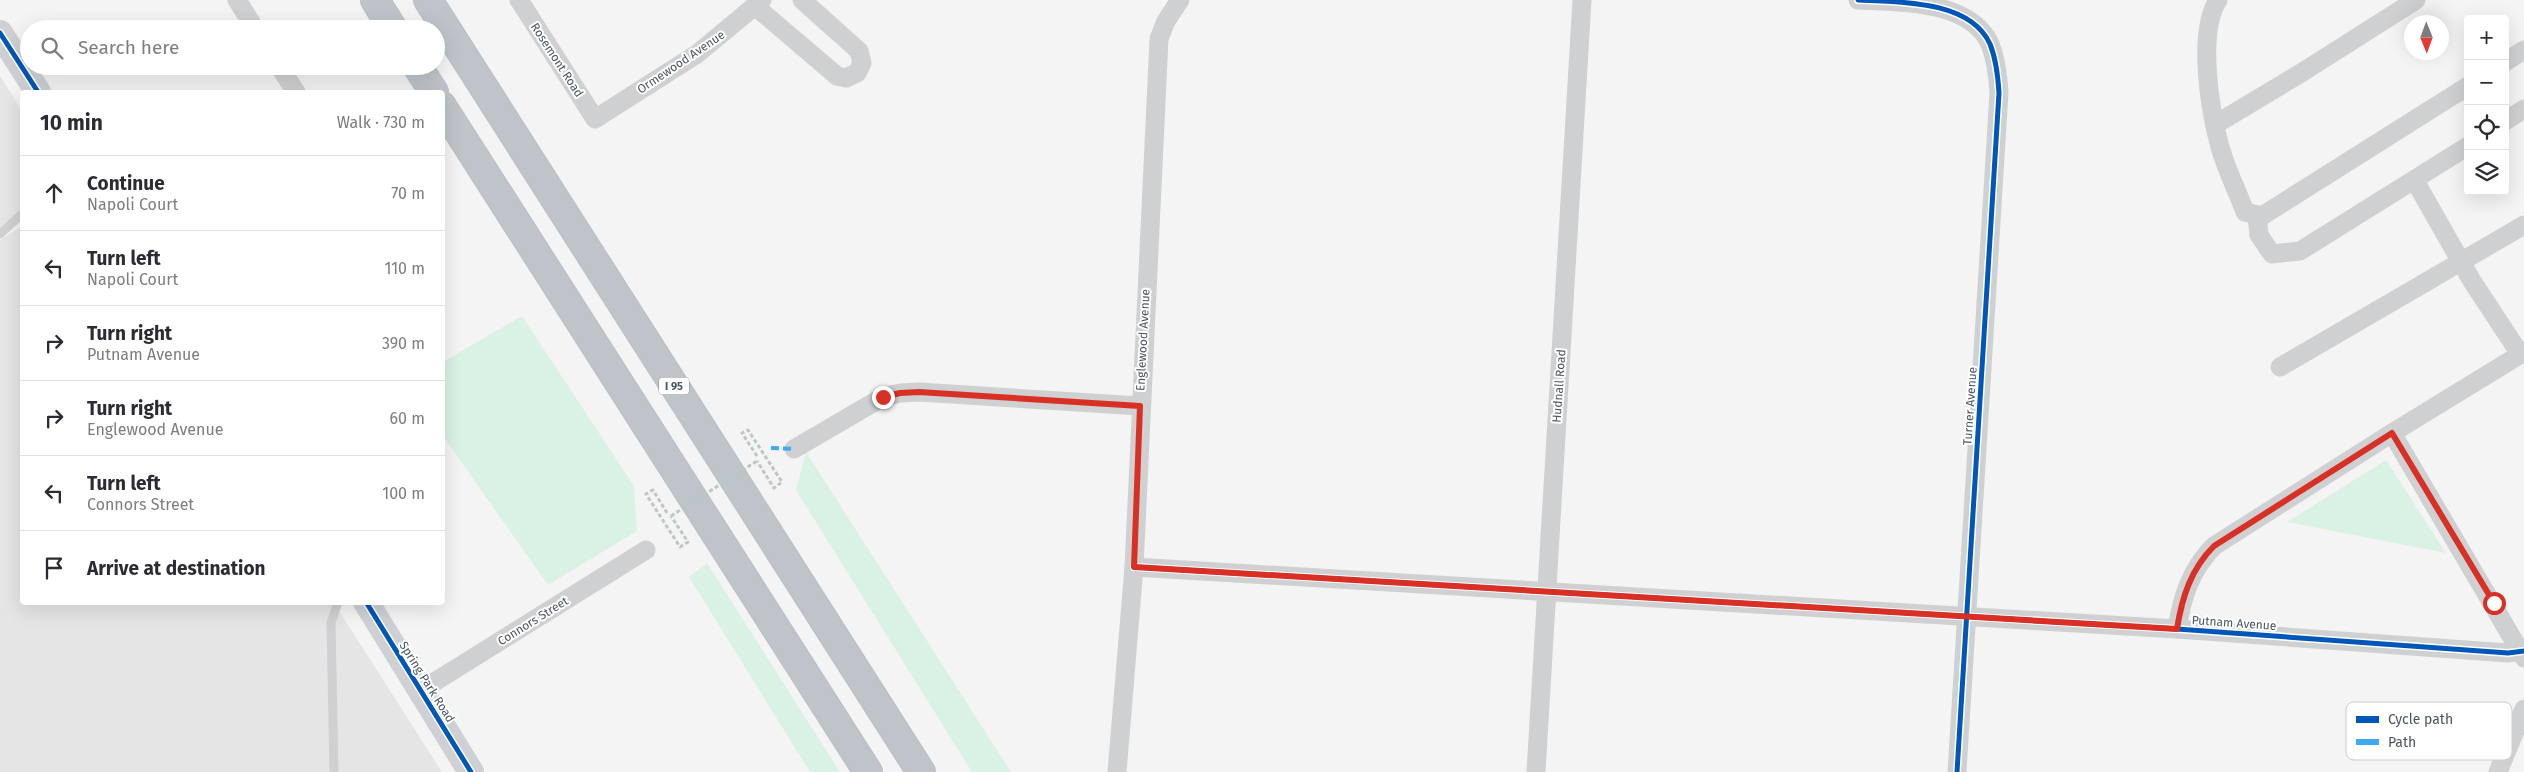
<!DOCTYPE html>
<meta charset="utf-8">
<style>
:root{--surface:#fff;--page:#f7f7f7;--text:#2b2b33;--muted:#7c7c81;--line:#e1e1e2}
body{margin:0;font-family:"Fira Sans",sans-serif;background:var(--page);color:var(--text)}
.controls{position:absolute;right:15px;top:15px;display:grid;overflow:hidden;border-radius:5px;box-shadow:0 5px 20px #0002}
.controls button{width:45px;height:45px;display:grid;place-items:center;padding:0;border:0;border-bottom:1px solid var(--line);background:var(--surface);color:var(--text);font:25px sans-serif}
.compass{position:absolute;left:2404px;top:15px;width:45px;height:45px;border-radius:50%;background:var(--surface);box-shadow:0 5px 20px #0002;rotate:179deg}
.stop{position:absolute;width:15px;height:15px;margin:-11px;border:4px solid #d93025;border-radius:50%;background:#fff}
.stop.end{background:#d93025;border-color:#fff;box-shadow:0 1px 5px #0008}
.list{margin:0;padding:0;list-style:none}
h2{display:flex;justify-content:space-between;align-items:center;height:65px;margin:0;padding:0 20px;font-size:21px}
h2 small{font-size:16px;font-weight:400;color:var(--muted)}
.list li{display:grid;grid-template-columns:32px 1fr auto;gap:15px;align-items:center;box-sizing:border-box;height:75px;padding:0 20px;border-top:1px solid var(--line)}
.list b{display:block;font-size:19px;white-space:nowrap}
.list p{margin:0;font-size:16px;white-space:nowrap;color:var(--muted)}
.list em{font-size:16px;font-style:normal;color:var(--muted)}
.icon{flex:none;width:28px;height:28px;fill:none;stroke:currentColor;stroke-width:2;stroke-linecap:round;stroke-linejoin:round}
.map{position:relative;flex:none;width:2524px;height:772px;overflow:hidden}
.search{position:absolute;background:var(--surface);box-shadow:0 5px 20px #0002;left:20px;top:20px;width:425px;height:55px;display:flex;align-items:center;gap:12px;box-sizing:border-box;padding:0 18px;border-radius:28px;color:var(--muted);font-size:19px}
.panel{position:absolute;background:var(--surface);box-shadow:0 5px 20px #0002;left:20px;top:90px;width:425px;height:515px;border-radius:5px}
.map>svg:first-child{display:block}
.education{fill:#e6e5e6}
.green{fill:#d9f2e3}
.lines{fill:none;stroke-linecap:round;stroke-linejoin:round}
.highway-casing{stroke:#b9bec3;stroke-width:30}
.path{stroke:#bcc7c4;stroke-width:3;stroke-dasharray:4 2.5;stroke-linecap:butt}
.lane{stroke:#ced0d2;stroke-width:9}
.street{stroke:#ced0d2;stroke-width:19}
.secondary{stroke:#ced0d4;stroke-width:26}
.highway{stroke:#bec4c9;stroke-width:28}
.path-bridge{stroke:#bcc7c4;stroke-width:3;stroke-dasharray:4 2.5;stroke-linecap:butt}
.quiet{stroke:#3fa9f5;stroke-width:4;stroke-dasharray:8 4;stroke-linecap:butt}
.cycleway-casing{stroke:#fff;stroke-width:8}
.cycleway{stroke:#0057b8;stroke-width:5}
.route{stroke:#d93025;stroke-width:6}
.labels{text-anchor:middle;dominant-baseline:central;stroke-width:4;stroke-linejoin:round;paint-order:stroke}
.shield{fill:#fff;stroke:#808990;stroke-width:1}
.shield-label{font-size:11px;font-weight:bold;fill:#4a5661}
.street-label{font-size:12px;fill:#4a5661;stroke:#fff}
.key{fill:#fff;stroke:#c9ccd0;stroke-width:1}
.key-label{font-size:14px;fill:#4a5661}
</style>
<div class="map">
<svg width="2524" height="772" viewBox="0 0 2524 772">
<rect width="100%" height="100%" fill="#f4f4f4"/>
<g class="education">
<polygon points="0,76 22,111 22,217 0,232"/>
<polygon points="22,226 22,602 334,603 442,772 0,772 0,240"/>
</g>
<g class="green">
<polygon points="522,316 634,486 637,531 548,585 443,436 443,362"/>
<polygon points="806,452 1011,772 972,772 796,490"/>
<polygon points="2386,460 2446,553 2287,522"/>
<polygon points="707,563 840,772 810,772 689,577"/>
</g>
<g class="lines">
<g class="highway-casing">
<g id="highway">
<polyline points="375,0 393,29"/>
<polyline points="428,0 921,772"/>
<polyline points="417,66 434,92"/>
<polyline points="442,106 868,772"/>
</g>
</g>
<g class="path">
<polyline points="757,456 742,433 748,430 782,482 774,488 757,461"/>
<polyline points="667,513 653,490 646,494 680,547 688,542 671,516"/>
</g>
<g class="lane">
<polyline points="0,234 22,214"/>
<polyline points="334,772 331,623 338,602"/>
</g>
<g class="street">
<polyline points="237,0 255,29"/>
<polyline points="519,0 595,119 697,54 762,0"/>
<path d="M 1858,0 C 1899,2 1970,0 1990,44 C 1996,59 1998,76 1999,93 L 1957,772"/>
<path d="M 2218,0 C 2197,33 2210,111 2220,147 C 2226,169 2237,190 2245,212 L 2262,216 L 2468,86"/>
<polyline points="756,7 837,76 846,78 857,73 862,63 859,51 802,0"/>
<polyline points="2505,62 2524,50"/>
<polyline points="279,66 296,92"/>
<polyline points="2505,121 2524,109"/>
<polyline points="2216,124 2301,73 2416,0"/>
<polyline points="2415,181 2472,281 2520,354"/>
<polyline points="2257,215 2259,235 2272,254 2300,251 2468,146"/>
<polyline points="2280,367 2524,225"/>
<polyline points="2392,433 2524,352"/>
<polyline points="794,449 883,397 900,393 919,392 1140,406"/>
<polyline points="1134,567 2177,629 2508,653 2524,651"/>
<path d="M 2177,629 C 2182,597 2191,569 2214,546 L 2392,433 L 2524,658"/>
<polyline points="420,691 646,550"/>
<polyline points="1117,772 1134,567 1159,39 1166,21 1180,0"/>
<polyline points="1536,772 1582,0"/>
<polyline points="2498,772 2524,709"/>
</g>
<g class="secondary">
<polyline points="0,33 38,92"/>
<polyline points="366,602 471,772"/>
</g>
<use href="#highway" class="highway"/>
<polyline class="path-bridge" points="671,516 757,461"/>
<polyline class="quiet" points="771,448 794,449"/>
<g class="cycleway-casing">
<g id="cycleway">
<path d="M 1858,0 C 1899,2 1970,0 1990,44 C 1996,59 1998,76 1999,93 L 1957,772"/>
<polyline points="0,33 38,92"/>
<polyline points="1134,567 2177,629 2508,653 2524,651"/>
<polyline points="366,602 471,772"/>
</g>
</g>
<use href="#cycleway" class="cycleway"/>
</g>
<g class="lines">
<path class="route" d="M 883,397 L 900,393 L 919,392 L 1140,406 L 1134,567 L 2177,629 C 2182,597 2191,569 2214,546 L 2392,433 L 2494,603"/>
</g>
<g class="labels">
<rect class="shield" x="659" y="377.5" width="30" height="17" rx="4"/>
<g class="shield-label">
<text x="674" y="386">I 95</text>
</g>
<g class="street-label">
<text transform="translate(557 60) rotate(57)">Rosemont Road</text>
<text transform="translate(681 62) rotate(-34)">Ormewood Avenue</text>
<text transform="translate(1143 340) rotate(-87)">Englewood Avenue</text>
<text transform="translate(1559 386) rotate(-86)">Hudnall Road</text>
<text transform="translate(1970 406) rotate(-86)">Turner Avenue</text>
<text transform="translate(533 621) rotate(-32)">Connors Street</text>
<text transform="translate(2234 623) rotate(4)">Putnam Avenue</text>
<text transform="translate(427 682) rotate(58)">Spring Park Road</text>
</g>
</g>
<rect x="2346" y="702" width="166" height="58" rx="8" class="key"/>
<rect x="2356" y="716" width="23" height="7" fill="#0057b8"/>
<rect x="2356" y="739" width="23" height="6" fill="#3fa9f5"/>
<g class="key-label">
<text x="2388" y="724">Cycle path</text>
<text x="2388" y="747">Path</text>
</g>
</svg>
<div class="controls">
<button>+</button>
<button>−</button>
<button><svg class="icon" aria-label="locate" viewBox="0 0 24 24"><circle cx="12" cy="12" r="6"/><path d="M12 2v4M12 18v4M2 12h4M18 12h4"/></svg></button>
<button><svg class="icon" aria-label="layers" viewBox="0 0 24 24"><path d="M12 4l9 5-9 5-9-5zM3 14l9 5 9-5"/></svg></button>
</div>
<svg class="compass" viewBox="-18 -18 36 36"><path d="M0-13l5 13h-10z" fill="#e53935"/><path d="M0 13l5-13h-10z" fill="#7c7c81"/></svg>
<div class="stop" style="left:2494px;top:603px"></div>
<div class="stop end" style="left:883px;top:397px"></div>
<div class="search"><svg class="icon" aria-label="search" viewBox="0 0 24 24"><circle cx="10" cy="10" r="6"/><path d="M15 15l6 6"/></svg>Search here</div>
<section class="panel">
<h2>10 min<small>Walk · 730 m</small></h2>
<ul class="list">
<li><svg class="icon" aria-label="ahead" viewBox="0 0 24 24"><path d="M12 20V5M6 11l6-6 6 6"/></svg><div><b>Continue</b><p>Napoli Court</p></div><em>70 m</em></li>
<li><svg class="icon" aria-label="left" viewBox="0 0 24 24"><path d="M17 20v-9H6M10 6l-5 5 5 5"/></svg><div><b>Turn left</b><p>Napoli Court</p></div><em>110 m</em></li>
<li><svg class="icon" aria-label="right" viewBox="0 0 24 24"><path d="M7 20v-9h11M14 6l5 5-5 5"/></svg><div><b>Turn right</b><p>Putnam Avenue</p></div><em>390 m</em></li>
<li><svg class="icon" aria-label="right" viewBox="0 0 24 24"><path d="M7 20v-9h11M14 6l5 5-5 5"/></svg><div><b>Turn right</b><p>Englewood Avenue</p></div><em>60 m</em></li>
<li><svg class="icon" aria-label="left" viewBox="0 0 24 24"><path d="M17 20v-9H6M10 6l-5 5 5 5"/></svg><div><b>Turn left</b><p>Connors Street</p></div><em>100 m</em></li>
<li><svg class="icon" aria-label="arrive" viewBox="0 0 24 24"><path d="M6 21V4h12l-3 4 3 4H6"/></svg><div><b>Arrive at destination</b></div></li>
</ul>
</section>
</div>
